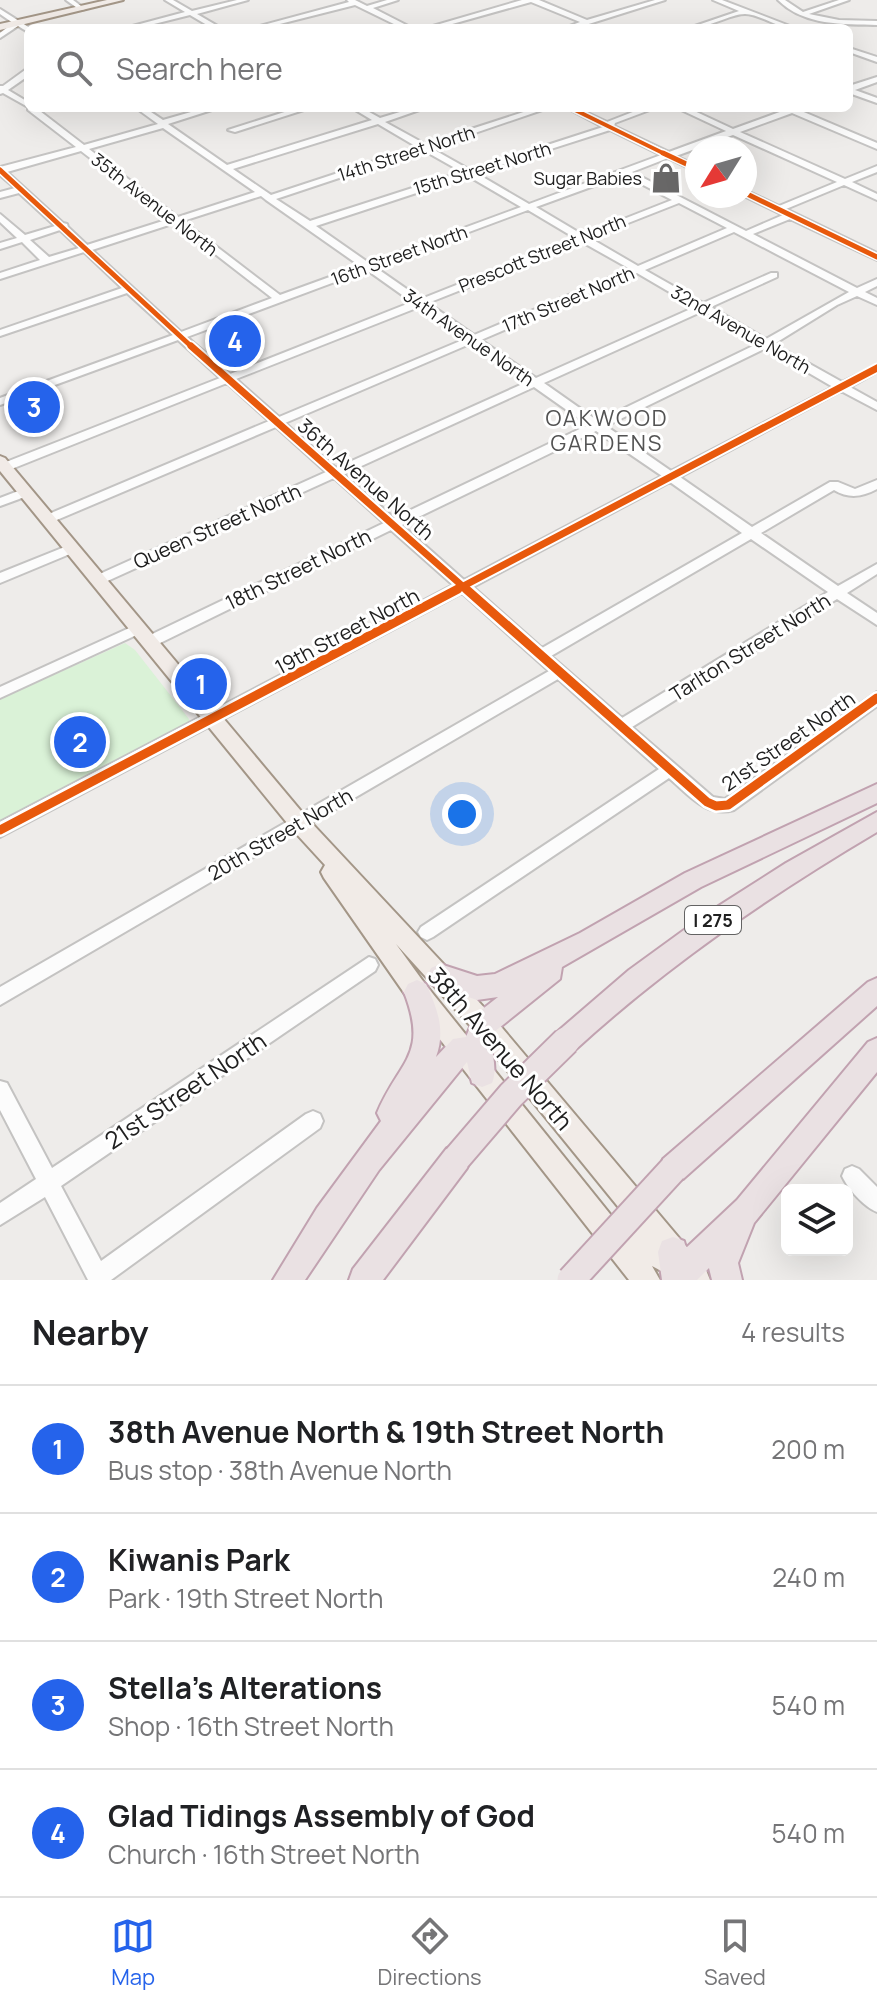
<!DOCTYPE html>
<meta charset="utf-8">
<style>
:root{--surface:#fff;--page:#f2f2f2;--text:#202124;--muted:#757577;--line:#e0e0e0;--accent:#2563eb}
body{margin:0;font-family:Manrope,sans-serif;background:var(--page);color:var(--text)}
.controls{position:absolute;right:24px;bottom:24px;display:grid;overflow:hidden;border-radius:12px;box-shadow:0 8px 32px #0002}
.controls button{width:72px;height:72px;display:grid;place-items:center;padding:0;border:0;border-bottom:2px solid var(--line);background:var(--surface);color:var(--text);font:40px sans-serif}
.compass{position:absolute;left:685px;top:136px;width:72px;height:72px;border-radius:50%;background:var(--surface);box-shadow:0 8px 32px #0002;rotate:233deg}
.you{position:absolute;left:462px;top:814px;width:28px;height:28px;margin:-20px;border:6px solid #fff;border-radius:50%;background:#1a73e8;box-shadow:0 0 0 12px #1a73e833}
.badge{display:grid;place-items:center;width:52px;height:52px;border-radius:50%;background:var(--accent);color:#fff;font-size:26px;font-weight:700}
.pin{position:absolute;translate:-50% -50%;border:4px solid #fff;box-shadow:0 2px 8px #0006}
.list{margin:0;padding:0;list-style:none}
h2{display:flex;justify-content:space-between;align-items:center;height:104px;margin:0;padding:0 32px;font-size:34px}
h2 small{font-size:26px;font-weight:400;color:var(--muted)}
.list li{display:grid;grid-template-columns:52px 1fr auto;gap:24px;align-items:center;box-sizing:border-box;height:128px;padding:0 32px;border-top:2px solid var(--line)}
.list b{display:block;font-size:30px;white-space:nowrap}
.list p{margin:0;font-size:26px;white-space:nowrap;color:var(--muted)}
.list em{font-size:26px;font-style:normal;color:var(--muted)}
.icon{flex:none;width:44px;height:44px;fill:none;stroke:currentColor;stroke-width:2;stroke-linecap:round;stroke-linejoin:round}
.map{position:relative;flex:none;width:877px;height:1280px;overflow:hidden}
.search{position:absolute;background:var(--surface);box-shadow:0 8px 32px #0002;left:24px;right:24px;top:24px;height:88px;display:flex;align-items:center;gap:20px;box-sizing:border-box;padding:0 28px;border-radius:12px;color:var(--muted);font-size:30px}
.sheet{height:616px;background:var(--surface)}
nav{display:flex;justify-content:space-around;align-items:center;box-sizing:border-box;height:112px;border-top:2px solid var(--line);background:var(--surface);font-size:22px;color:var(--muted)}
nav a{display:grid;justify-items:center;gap:4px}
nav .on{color:var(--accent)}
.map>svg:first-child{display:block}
.park{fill:#daf2d7}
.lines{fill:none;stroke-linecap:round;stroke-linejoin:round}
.minor-casing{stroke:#c4c3c2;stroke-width:4}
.major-casing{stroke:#a39687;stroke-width:4}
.highway-casing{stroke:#c1a2b0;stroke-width:4}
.minor{fill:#fcfcfc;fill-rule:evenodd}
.major{fill:#f1ebe7;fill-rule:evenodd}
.highway{fill:#eae1e3;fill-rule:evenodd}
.highway-bridge-casing{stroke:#c1a2b0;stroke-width:31;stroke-linecap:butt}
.highway-bridge{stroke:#eae1e3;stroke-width:27}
.cycleway-far3-casing{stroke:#fff;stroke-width:7}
.cycleway-far2-casing{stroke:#fff;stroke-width:8}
.cycleway-far1-casing{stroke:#fff;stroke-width:11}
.cycleway-casing{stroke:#fff;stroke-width:14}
.cycleway-far3{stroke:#e8590c;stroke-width:4}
.cycleway-far2{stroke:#e8590c;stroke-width:5}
.cycleway-far1{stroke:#e8590c;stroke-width:7}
.cycleway{stroke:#e8590c;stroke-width:9}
.labels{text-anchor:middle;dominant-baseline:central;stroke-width:6;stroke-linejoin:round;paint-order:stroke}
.far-street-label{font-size:18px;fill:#202020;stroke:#fff}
.far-poi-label{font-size:18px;fill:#202020;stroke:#fff;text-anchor:end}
.shield{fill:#fff;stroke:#636363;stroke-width:2}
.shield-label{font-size:18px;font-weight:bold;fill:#202020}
.street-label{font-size:20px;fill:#202020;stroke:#fff}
.neighbourhood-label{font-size:22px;letter-spacing:2px;fill:#535353;stroke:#fff}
.near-street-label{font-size:24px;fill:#202020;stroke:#fff}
</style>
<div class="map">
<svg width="877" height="1280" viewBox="0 0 877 1280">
<rect width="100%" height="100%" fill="#eeecea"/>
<polygon class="park" points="125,643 135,650 189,719 190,725 0,823 0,699"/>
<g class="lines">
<g class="minor-casing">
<g id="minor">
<polygon points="66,0 73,0 85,9 80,10"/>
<polygon points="165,0 173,0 192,11 237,0 248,0 197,14 221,28 212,28 190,15 138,28 125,28 185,12"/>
<polygon points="347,0 355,0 367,6 387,0 398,0 373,8 412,28 402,28 355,5 264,28 252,28 349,2"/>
<polygon points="522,0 539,0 587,20 655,0 665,0 576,28 564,28 580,22 531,2 438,28 426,28"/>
<path d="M 713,0 L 722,0 L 795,28 C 776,28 760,14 745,14 C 730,14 710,28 689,28 L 739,11 Z"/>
<path d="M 778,0 L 785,0 L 803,12 L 839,0 L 849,0 L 809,14 L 839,20 L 877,21 L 877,25 C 843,24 804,26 778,0 Z"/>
<polygon points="0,9 30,28 28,32 18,26 0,38 0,33 13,23 0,14"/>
<polygon points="849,48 877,57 877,62 849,52"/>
<path d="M 25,70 L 28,70 L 28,76 L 8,90 L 28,102 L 28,108 L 36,108 L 84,145 L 158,124 L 136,108 L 145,108 L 163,120 L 205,108 L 218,108 L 168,124 L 227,165 L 372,120 L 352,108 L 362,108 L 380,118 L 413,108 L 425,108 L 385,122 L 425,144 L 536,108 L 548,108 L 431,148 L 470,170 L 603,127 L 567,108 L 577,108 L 607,122 L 643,108 L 655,108 L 615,123 L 614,126 L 669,152 L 726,131 L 677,108 L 688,108 L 733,129 L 785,110 L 784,108 L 801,108 L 799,110 L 877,143 L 877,149 L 792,113 L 740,132 L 845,179 L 877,166 L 877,172 L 852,182 L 877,194 L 877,200 L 844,185 L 786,209 L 877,253 L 877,260 L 790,219 L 753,234 L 857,288 L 877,279 L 877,286 L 865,292 L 877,298 L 877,305 L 857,296 L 837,305 L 774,344 L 842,382 L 877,365 L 877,372 L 850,387 L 877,402 L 877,410 L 841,391 L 680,477 L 752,527 L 830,482 L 838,482 L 855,489 L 877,480 L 877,489 C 862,497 849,499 834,490 L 761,533 L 838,586 L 877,564 L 877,574 L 847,593 L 877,613 L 877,625 L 837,599 L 632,727 L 713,797 L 725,799 L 877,692 L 877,706 L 734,810 C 706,818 689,795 669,778 L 433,937 L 427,940 L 421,937 L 418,932 L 421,927 L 659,769 L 558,679 L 0,1005 L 0,987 L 549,671 L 462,593 L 0,837 L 0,822 L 453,585 L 391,530 L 154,646 L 144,646 L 142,642 L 144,638 L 384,523 L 334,478 L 103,583 L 93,583 L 91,580 L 93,577 L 326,472 L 276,427 L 52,522 L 44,522 L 42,519 L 44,516 L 269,421 L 227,383 L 9,470 L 1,470 L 1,464 L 220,378 L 178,340 L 0,405 L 0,398 L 173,335 L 127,293 L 0,336 L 0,330 L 122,288 L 84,252 L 0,279 L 0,273 L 40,260 L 22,242 L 0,249 L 0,243 L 17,238 L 0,222 L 0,214 L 25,235 L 55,226 L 19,193 L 0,198 L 0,192 L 15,188 L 0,175 L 0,167 L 76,147 L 28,110 L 28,107 L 3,93 L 0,94 L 0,86 L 3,86 ZM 378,124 L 417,147 L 271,195 L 233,169 ZM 163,128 L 255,192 L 178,217 L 89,149 ZM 610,130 L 661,155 L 529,204 L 476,173 ZM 733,135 L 837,182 L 779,206 L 745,190 L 744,196 L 783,215 L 746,231 L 632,172 L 668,158 L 697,172 L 697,166 L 676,156 ZM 423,150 L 462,172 L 310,221 L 276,199 ZM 81,151 L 169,219 L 87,245 L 68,227 L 67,224 L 63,223 L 7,172 ZM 624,175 L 672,200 L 583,235 L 536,207 ZM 468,176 L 521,207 L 369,263 L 316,226 ZM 261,196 L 266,200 L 360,266 L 280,295 L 183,221 ZM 679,203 L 727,228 L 638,266 L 590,238 ZM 528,210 L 575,238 L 421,299 L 375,267 ZM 175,223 L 272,298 L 181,332 L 92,250 ZM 60,230 L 79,248 L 49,257 L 30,240 ZM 734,232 L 849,292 L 766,339 L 711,307 L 777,277 L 777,273 L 771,273 L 703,303 L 645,270 ZM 582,242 L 630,269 L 474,335 L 428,303 ZM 367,270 L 412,302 L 230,374 L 187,337 ZM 637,273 L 695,307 L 536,378 L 481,340 ZM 419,307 L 465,339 L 279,417 L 236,379 ZM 703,311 L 759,343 L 598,421 L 544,383 ZM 472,343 L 527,382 L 336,468 L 285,423 ZM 766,348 L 833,387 L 671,471 L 606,426 ZM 534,387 L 588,425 L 394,518 L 344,474 ZM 596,431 L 662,476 L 464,580 L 402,525 ZM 670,482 L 742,533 L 542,648 L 473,587 ZM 751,539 L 828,592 L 622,718 L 551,656 Z"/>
<polygon points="877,77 877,82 855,90 877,98 877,103 849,93 849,86"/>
<polygon points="297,108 310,108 235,132 228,130"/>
<polygon points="26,488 32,492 30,495 0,506 0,498"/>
<polygon points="72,544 77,545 78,548 77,551 0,583 0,573"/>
<polygon points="138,624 143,626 145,629 143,632 0,698 0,687"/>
<polygon points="369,957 375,959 378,965 375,971 61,1186 101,1261 306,1114 313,1111 320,1114 323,1121 320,1128 111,1280 88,1280 45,1197 0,1225 0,1203 36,1179 0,1110 0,1081 7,1083 52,1168"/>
<path d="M 852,1166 L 859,1169 L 877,1187 L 877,1212 C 864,1207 848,1189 842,1176 L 845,1169 Z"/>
</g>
</g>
<g class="major-casing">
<g id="major">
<polygon points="107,0 123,0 0,30 0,24"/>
<path d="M 0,456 L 5,458 L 306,817 L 492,1016 L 706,1270 L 710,1280 L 678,1280 L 652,1266 L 660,1280 L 629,1280 L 409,1000 L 324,878 L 321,872 L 325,865 L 292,829 L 0,471 ZM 396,944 L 476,1032 L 637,1230 L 614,1219 L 425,984 Z"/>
</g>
</g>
<g class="highway-casing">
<g id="highway">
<path d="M 877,784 L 877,803 L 701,887 L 562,967 L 560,979 L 494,1032 C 488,1049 499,1066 492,1083 L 482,1087 L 472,1083 L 467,1062 L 379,1170 L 305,1280 L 273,1280 L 317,1208 L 381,1121 L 377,1113 C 399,1060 429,1056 404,992 L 408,984 L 417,980 L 426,984 C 437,1008 446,1030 436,1057 L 453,1039 L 466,1037 L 475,1015 L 498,997 L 477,1000 L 431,984 L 427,976 L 431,968 L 440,964 L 477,976 L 495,974 L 580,933 L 685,873 Z"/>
<path d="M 877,812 L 877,832 C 769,896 668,965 575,1050 L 566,1054 L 557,1050 L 553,1041 L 557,1032 L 629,970 L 706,914 L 786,863 Z"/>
<polygon points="877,978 877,1006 683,1179 673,1183 663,1179 659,1169 663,1159 868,982"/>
<polygon points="877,1038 877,1072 754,1223 738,1263 742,1280 712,1280 709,1268 697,1280 662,1280 658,1252 662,1241 673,1237 684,1241 686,1248 737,1200 868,1042"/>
<polygon points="457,1144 467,1148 471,1158 467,1168 383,1280 349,1280 353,1269 447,1148"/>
</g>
</g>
<use href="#minor" class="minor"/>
<use href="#major" class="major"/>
<use href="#highway" class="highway"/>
<g class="highway-bridge-casing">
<g id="highway-bridge">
<polyline points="457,1158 511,1095 566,1041"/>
<polyline points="571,1280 673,1169"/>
</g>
</g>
<use href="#highway-bridge" class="highway-bridge"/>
<g class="cycleway-far3-casing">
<polyline id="cycleway-far3" points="571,108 667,155"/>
</g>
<g class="cycleway-far2-casing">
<g id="cycleway-far2">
<polyline points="663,153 697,169"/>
<polyline points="0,170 193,348"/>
<polyline points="745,193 877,257"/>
</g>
</g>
<g class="cycleway-far1-casing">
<g id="cycleway-far1">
<polyline points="191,346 468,591"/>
<polyline points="454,591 877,368"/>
</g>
</g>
<g class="cycleway-casing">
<g id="cycleway">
<polyline points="466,589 707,802 716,806 728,805 877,698"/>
<polyline points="0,830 458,589"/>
</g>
</g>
<use href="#cycleway-far3" class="cycleway-far3"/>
<use href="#cycleway-far2" class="cycleway-far2"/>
<use href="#cycleway-far1" class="cycleway-far1"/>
<use href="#cycleway" class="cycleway"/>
</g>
<defs>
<g id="shop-bare" transform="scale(2.4)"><path d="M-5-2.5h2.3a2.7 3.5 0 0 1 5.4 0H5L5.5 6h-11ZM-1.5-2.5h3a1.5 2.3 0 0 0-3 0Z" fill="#686767" stroke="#fff" stroke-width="2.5" paint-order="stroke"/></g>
</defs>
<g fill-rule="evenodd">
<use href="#shop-bare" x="666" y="178"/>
</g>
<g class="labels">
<g class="far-street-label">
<text transform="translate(406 153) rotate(-18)">14th Street North</text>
<text transform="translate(482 168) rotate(-17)">15th Street North</text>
<text transform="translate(155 204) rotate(38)">35th Avenue North</text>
<text transform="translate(542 253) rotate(-22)">Prescott Street North</text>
<text transform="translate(399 255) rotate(-20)">16th Street North</text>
<text transform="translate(568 299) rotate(-23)">17th Street North</text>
<text transform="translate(741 329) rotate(30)">32nd Avenue North</text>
<text transform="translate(469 337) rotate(35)">34th Avenue North</text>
</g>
<g class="far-poi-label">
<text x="642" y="178">Sugar Babies</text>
</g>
<rect class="shield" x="685" y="906" width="56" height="28" rx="6"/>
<g class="shield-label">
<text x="713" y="920">I 275</text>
</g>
<g class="street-label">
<text transform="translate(366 479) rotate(41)">36th Avenue North</text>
<text transform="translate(217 526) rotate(-24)">Queen Street North</text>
<text transform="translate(298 569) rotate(-26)">18th Street North</text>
<text transform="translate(347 631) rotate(-28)">19th Street North</text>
<text transform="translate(750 647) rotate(-32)">Tarlton Street North</text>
<text transform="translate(788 741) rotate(-35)">21st Street North</text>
<text transform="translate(280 834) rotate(-30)">20th Street North</text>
</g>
<g class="neighbourhood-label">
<text x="607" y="418">OAKWOOD<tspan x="607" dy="25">GARDENS</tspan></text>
</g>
<g class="near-street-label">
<text transform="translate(501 1048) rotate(49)">38th Avenue North</text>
<text transform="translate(185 1090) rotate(-34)">21st Street North</text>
</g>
</g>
</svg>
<div class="controls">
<button><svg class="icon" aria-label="layers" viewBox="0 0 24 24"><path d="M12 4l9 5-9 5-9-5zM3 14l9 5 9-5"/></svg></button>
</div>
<svg class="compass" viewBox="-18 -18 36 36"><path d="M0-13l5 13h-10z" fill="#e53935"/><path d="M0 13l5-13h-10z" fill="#757577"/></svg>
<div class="you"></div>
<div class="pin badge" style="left:201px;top:684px">1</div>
<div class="pin badge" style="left:80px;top:742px">2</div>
<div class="pin badge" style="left:34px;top:407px">3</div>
<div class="pin badge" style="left:235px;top:341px">4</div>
<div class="search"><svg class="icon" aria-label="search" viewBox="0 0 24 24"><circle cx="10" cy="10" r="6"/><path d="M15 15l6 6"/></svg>Search here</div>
</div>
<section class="sheet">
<h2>Nearby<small>4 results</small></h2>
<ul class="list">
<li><span class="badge">1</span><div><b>38th Avenue North &amp; 19th Street North</b><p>Bus stop · 38th Avenue North</p></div><em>200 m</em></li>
<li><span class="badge">2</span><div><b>Kiwanis Park</b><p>Park · 19th Street North</p></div><em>240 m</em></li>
<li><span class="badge">3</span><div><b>Stella's Alterations</b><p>Shop · 16th Street North</p></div><em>540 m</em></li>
<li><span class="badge">4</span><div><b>Glad Tidings Assembly of God</b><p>Church · 16th Street North</p></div><em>540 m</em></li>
</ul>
</section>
<nav>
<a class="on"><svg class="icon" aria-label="map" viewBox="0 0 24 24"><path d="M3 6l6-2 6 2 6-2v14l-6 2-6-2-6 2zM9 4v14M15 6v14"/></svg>Map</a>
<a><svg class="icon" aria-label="directions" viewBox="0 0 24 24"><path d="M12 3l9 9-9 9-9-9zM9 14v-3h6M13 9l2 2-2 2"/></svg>Directions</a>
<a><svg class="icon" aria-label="saved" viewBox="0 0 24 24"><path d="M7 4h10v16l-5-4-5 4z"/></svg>Saved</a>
</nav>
